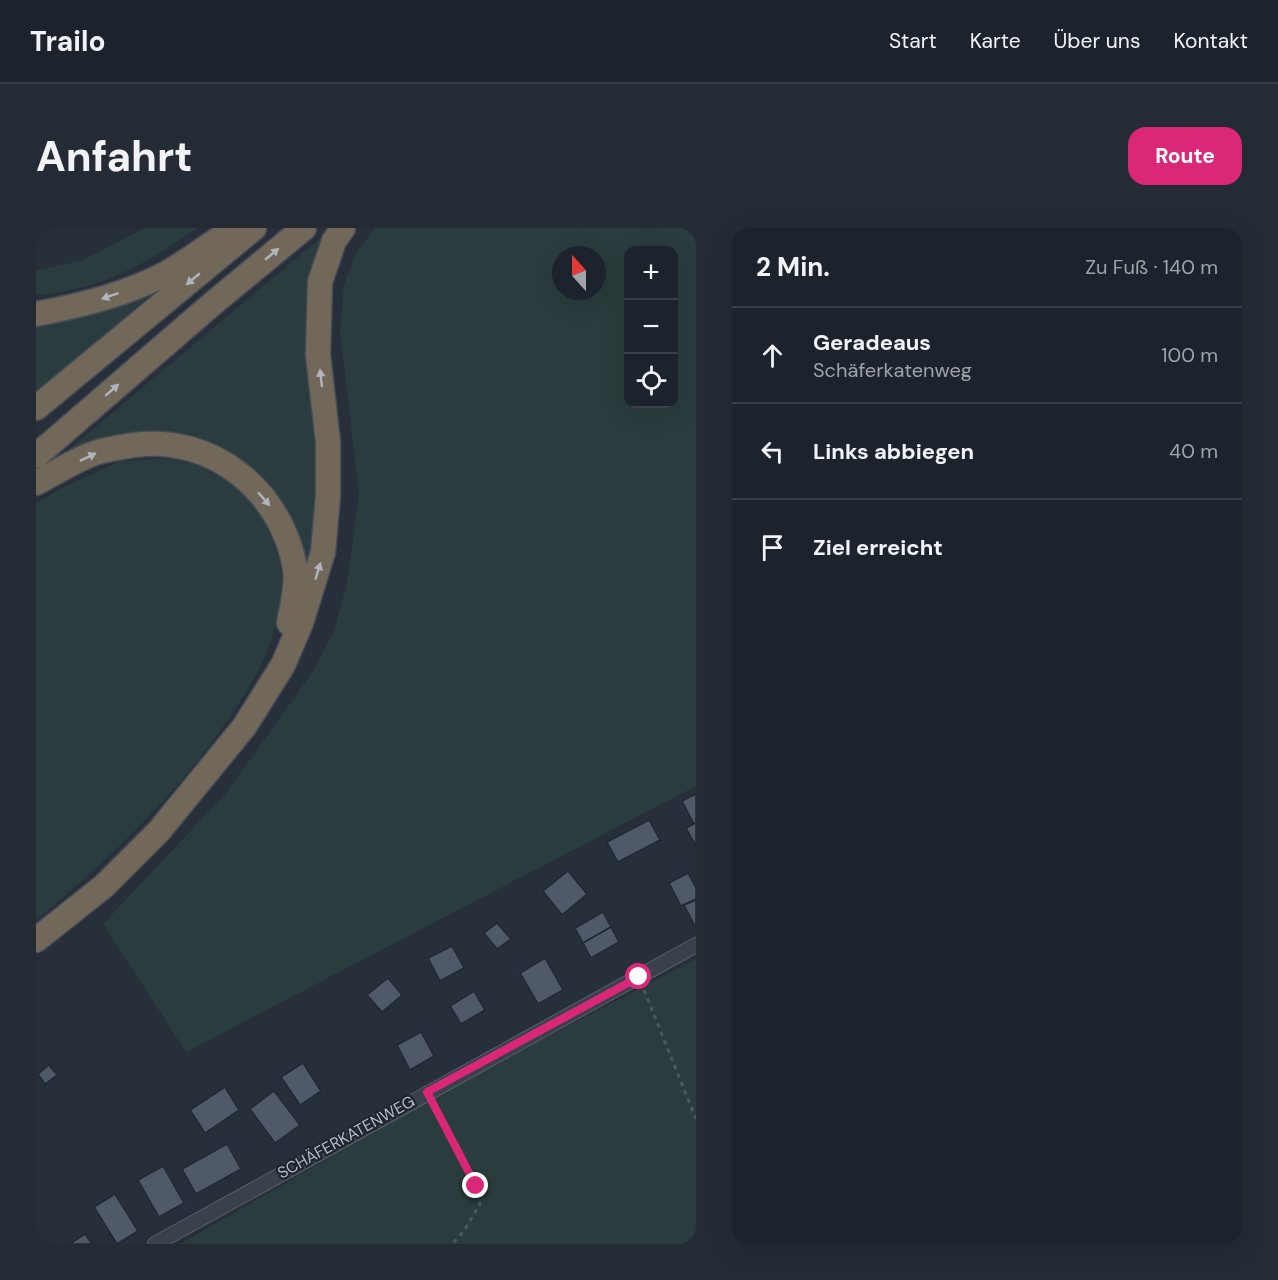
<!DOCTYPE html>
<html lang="de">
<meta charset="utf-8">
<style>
:root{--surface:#1d232c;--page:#252b34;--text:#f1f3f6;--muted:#a0a4a9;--line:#3b4048;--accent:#db2777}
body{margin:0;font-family:"DM Sans",sans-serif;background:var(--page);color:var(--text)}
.controls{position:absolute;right:18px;top:18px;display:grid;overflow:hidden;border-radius:12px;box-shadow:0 6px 24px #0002}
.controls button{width:54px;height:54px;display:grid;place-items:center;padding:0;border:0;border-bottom:2px solid var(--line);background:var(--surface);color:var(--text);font:30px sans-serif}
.compass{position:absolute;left:516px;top:18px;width:54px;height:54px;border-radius:50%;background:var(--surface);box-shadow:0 6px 24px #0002;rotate:339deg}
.stop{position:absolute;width:18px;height:18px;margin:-14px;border:4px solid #db2777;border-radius:50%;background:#fff}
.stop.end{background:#db2777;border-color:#fff;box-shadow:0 2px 6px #0008}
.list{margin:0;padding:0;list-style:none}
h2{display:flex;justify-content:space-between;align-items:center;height:78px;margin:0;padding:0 24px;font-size:26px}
h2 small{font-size:20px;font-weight:400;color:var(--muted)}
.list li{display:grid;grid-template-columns:39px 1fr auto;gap:18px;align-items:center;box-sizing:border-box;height:96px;padding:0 24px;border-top:2px solid var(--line)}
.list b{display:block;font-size:22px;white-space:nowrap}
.list p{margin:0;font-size:20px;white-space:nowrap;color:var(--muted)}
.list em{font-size:20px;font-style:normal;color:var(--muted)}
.icon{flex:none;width:33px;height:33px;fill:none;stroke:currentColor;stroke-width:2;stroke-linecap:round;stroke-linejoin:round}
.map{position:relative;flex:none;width:660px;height:1016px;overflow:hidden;border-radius:18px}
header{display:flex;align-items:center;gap:36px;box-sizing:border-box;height:84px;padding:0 30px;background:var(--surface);border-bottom:2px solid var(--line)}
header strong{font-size:28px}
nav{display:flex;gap:33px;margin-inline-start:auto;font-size:21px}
.intro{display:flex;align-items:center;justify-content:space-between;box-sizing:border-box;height:144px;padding:0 36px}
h1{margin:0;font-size:42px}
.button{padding:15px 27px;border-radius:18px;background:var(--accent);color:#fff;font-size:21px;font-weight:700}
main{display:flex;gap:36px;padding:0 36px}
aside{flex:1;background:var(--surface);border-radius:18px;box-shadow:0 6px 24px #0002}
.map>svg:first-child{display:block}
.green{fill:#2a3c3d;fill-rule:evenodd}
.building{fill:#505967;stroke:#222833;stroke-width:1.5}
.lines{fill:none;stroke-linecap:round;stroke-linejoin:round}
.minor-casing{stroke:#595f6a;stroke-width:16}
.motorway-casing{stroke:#464c57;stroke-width:27}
.path{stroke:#49585c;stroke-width:3;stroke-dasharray:4.5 4.5;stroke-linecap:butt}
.minor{stroke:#3b414c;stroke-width:14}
.motorway{stroke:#716859;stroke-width:24}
.oneway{fill:#b0b4bc}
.route{stroke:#db2777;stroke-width:8}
.labels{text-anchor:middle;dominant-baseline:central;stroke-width:4.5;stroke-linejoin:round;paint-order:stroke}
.street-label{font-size:16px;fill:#b7bcc7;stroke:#202631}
</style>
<header>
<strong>Trailo</strong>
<nav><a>Start</a><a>Karte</a><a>Über uns</a><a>Kontakt</a></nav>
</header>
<div class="intro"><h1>Anfahrt</h1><a class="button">Route</a></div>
<main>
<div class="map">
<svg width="660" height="1016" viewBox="0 0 660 1016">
<rect width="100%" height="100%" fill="#272f3b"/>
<g class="green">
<path d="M 109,0 L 161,0 C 107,38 66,61 0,67 L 0,43 L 47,32 Z"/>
<path d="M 339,0 L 660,0 L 660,558 L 150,824 L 67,696 L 191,564 L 276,445 L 298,403 L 311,356 L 323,265 L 304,104 L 308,57 L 320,25 ZM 592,22 L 638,22 L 638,176 L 592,176 ZM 525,27 L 561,27 L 561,63 L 525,63 Z"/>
<path d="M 294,2 L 286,266 L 271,365 C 271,353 272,340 269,328 C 267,315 260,302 254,290 C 225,235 169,200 105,204 C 75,206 46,222 19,233 Z"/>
<polygon points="125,58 0,164 0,94"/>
<path d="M 116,231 C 127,231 141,231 152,234 C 184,243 216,267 230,298 C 238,316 246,335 246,355 C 244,415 215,460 181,507 C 130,577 67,637 0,692 L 0,275 L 26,260 L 82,234 Z"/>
<polygon points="660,731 660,1016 144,1016 410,862"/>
</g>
<g class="building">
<polygon points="660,566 660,595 658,596 646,573"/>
<polygon points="613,592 624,612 582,634 571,614"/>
<polygon points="660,595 660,618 650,600"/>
<polygon points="532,643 551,666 526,687 507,663"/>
<polygon points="652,645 660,660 660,671 645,678 633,655"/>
<polygon points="660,672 660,697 659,698 648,677"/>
<polygon points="567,684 575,699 547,715 539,700"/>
<polygon points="461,695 475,711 461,721 448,705"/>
<polygon points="575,699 583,714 555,730 547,715"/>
<polygon points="416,718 428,740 404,753 392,730"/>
<polygon points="509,730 527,762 502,776 484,745"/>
<polygon points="352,750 366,767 346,784 331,767"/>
<polygon points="438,763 449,782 425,796 414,778"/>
<polygon points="385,804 398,828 374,842 361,817"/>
<polygon points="267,835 285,863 264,877 245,849"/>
<polygon points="13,837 21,847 9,856 2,846"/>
<polygon points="189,859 203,882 169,905 154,882"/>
<polygon points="238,863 264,897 239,915 214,881"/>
<polygon points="191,916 205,941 160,966 146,941"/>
<polygon points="127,938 148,975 123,989 102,952"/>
<polygon points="79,966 102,1003 81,1016 58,979"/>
<polygon points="49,1006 56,1016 34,1016"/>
</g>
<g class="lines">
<g class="minor-casing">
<polyline id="minor" points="119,1016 660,717"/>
</g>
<g class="motorway-casing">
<g id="motorway">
<path d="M 0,86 C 44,78 89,67 129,46 C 151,34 171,18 192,5"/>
<polyline points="0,180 218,0"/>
<polyline points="0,228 175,77 268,0"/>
<path d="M 0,255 C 19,245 42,230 62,224 C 73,221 86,219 98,217 C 177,206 246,264 259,340 C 262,357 256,378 253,395"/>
<polyline points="0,712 68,658 123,603 208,499 247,437 265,395 287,324 292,268 292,214 282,127 284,54 298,13 307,0"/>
</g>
</g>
<g class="path">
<polyline points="608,762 660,891"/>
<polyline points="398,876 440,958 444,976 428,1003 416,1016"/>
</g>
<use href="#minor" class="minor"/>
<use href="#motorway" class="motorway"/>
</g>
<defs><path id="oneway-solid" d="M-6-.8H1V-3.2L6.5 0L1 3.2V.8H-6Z" transform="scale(1.5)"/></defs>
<g class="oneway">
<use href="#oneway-solid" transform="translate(236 26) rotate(-40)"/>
<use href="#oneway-solid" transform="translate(157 51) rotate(140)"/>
<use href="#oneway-solid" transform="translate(74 68) rotate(161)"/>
<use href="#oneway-solid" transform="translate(285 150) rotate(-96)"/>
<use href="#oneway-solid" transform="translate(76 162) rotate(-41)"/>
<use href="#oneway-solid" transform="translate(52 229) rotate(-26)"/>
<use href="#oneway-solid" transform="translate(228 271) rotate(49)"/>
<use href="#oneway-solid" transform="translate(282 343) rotate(-73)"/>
</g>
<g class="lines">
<polyline class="route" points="440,958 391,864 603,749"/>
</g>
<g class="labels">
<g class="street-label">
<text transform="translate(310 909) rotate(-29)">SCHÄFERKATENWEG</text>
</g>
</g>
</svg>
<div class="controls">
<button>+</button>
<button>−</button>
<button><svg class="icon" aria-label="locate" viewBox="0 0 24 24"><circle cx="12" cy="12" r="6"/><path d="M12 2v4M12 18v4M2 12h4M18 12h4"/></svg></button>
</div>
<svg class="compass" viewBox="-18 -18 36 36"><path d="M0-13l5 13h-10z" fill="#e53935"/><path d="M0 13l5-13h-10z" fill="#a0a4a9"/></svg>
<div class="stop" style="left:603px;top:749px"></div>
<div class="stop end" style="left:440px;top:958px"></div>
</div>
<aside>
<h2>2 Min.<small>Zu Fuß · 140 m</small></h2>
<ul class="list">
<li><svg class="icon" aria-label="ahead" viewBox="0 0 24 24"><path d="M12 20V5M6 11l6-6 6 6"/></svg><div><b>Geradeaus</b><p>Schäferkatenweg</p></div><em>100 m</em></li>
<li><svg class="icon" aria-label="left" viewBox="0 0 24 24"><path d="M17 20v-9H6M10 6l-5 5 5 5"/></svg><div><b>Links abbiegen</b></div><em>40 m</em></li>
<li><svg class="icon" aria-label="arrive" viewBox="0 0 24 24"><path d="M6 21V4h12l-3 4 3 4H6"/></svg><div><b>Ziel erreicht</b></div></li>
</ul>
</aside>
</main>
